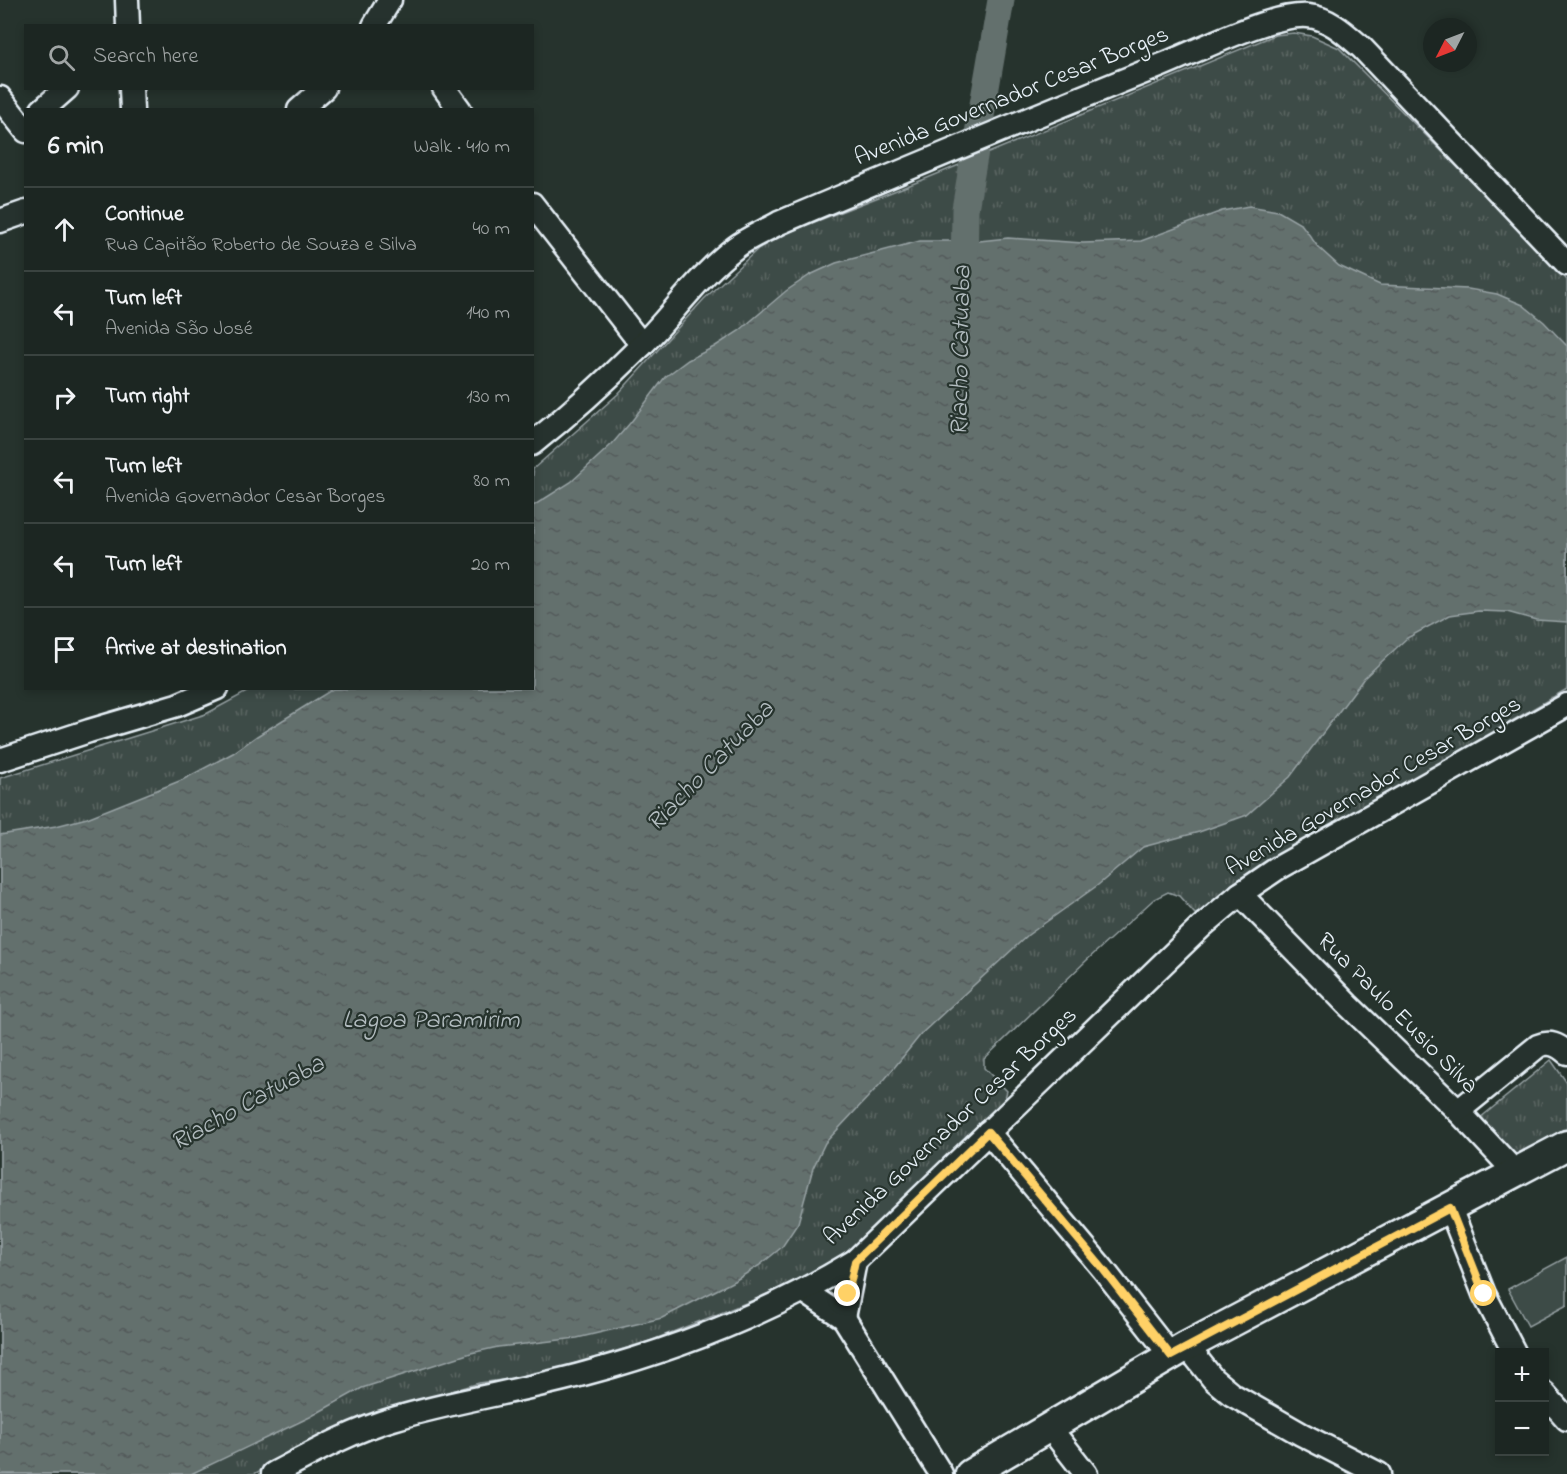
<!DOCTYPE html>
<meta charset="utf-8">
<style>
:root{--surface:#1c2622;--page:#29322f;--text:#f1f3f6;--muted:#a0a5a5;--line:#3a4340}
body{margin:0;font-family:"Indie Flower",sans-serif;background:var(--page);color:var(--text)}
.controls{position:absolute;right:18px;bottom:18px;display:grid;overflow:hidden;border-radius:0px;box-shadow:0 3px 9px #0003}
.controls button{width:54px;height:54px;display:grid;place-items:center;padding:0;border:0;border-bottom:2px solid var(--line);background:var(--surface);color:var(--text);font:30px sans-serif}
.compass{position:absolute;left:1423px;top:18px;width:54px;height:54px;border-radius:50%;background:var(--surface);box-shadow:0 3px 9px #0003;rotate:228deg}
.stop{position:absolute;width:18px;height:18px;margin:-14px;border:4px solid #ffd166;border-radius:50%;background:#fff}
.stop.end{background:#ffd166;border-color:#fff;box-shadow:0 2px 6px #0008}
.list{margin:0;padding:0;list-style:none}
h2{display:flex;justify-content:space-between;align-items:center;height:78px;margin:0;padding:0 24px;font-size:26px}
h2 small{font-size:20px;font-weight:400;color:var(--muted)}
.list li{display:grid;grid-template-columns:39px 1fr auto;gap:18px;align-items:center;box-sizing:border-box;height:84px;padding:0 24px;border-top:2px solid var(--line)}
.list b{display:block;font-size:22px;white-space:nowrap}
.list p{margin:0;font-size:20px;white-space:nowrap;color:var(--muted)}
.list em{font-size:20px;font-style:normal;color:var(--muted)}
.icon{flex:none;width:33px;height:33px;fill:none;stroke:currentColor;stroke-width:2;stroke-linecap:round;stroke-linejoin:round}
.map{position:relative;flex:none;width:1567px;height:1474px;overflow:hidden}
.search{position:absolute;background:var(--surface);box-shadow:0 3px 9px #0003;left:24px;top:24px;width:510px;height:66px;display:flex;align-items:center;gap:15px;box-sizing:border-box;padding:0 21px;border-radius:0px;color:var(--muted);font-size:22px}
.panel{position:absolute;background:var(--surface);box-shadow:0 3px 9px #0003;left:24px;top:108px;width:510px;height:582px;border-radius:0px}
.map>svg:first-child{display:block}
.grass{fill:url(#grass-tufts);stroke:#939ea0;stroke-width:1.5}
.garden{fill:#3e4b47;stroke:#939ea0;stroke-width:1.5}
.water{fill:url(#water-ripples);stroke:#98a3a5;stroke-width:1.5}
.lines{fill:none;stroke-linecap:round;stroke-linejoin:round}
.river{stroke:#636f6d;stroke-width:27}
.minor-casing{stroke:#e8f1f8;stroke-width:27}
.major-casing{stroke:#e8f1f8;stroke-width:33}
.minor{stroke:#26332d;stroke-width:22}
.major{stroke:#26332d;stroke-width:28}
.route{stroke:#ffd166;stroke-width:8}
.labels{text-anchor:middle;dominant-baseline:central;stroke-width:4.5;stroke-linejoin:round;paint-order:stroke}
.street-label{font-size:24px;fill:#e8f1f8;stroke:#26332d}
.water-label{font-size:26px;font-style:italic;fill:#b3bdc0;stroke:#26332d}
</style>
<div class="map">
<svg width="1567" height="1474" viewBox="0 0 1567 1474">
<defs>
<pattern id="grass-tufts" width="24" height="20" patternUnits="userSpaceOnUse" patternTransform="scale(1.5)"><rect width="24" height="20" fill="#3e4b47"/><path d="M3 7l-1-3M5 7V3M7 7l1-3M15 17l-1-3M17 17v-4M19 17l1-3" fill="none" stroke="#5a6562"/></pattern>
<pattern id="water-ripples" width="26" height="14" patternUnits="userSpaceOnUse" patternTransform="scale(1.5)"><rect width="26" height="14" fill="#636f6d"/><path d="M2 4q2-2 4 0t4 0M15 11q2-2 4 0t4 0" fill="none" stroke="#535a5a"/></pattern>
</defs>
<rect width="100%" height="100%" fill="#26332d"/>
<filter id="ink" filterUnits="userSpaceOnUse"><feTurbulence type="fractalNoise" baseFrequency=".0167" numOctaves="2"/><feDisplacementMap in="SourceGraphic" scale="12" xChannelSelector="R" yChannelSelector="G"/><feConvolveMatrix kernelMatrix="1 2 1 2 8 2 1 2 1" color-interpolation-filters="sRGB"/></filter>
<g filter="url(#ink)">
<g class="grass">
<polygon points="1294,33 1312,36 1339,48 1508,218 1567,280 1567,689 1280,855 1206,909 1195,914 1179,896 1168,892 1154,899 1087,960 984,1059 984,1068 1007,1091 1004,1101 873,1229 843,1255 817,1271 756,1299 650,1341 533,1376 479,1383 416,1402 307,1445 254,1474 0,1474 0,778 206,714 252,689 532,688 533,469 618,394 704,299 759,248 794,230 925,179 1275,35"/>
<polygon points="1551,1060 1567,1083 1567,1131 1519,1160 1480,1118"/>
</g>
<polygon class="garden" points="1567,1257 1567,1305 1528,1326 1508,1289"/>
<polygon class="water" points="1249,206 1278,211 1302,225 1318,247 1339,266 1380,285 1468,289 1497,294 1523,305 1544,322 1567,346 1567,622 1536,620 1507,612 1479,611 1450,615 1407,638 1364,678 1290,777 1247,815 1199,832 1143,847 1098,885 1028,935 922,1033 885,1079 825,1143 813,1168 798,1223 782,1247 760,1265 736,1280 662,1318 577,1338 498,1347 471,1353 362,1388 310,1417 191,1474 0,1474 0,835 56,826 87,818 182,780 233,753 257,736 333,689 532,688 533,506 571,482 612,444 631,422 665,377 688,360 714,347 739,331 786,291 810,275 836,263 920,241 979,241 1008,238 1083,243 1141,241 1222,211"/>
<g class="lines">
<polyline class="river" points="964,278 965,209 1001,0"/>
<g class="minor-casing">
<g id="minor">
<polyline points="127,0 128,26"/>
<polyline points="374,26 390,0"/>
<polyline points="131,88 132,110"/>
<polyline points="444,88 460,110"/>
<polyline points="0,98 26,131"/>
<polyline points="42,110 67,88"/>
<polyline points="299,110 324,88"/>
<polyline points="532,204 642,345"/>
<polyline points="0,221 26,212"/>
<path d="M 532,444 C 571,413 606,381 641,346 C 673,314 699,275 736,247 C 749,237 765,231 779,223 C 907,169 1034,116 1162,65 C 1197,51 1272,13 1308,16 C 1330,18 1347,35 1362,48 L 1567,264"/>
<polyline points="0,760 89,731 177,705 217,688"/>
<polyline points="1240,894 1348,1005 1458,1111 1516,1173"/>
<path d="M 1458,1111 L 1538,1046 C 1550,1041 1558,1045 1567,1053"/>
<polyline points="988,1132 1103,1269 1171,1356"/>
<polyline points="1450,1208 1484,1294 1514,1352"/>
<polyline points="804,1291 844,1318 941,1474"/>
<polyline points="844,1318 855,1261"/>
<polyline points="1187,1346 1213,1379 1231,1394 1301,1434 1379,1474"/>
<polyline points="1544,1393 1567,1419"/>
<polyline points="1050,1428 1086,1474"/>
<path d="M 273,1474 C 311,1454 351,1431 393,1419 C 456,1400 523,1391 587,1373 C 680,1348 773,1311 855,1261 L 1201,927 L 1240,894 L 1278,868 L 1567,705"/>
</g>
</g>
<g class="major-casing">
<polyline id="major" points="970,1474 1187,1346 1567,1145"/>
</g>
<use href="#minor" class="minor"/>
<use href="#major" class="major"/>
</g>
</g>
<g class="lines" filter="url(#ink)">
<polyline class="route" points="848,1294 855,1261 988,1132 1103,1269 1171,1356 1450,1208 1484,1294"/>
</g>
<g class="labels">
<g class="street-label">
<text transform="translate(1012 97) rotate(-22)">Avenida Governador Cesar Borges</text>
<text transform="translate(1374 787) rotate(-30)">Avenida Governador Cesar Borges</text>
<text transform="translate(1397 1014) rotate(45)">Rua Paulo Eusio Silva</text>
<text transform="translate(951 1127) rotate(-43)">Avenida Governador Cesar Borges</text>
</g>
<g class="water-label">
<text transform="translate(962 351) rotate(-89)">Riacho Catuaba</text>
<text transform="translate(711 767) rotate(-46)">Riacho Catuaba</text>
<text x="431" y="1021">Lagoa Paramirim</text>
<text transform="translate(248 1104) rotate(-29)">Riacho Catuaba</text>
</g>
</g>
</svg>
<div class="controls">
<button>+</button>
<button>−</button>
</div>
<svg class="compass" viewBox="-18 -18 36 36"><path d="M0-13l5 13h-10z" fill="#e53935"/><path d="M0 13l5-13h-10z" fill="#a0a5a5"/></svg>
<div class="stop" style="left:1484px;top:1294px"></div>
<div class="stop end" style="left:848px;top:1294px"></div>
<div class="search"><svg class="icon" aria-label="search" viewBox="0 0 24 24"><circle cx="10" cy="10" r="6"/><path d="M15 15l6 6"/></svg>Search here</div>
<section class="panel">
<h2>6 min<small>Walk · 410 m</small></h2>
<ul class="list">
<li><svg class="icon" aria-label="ahead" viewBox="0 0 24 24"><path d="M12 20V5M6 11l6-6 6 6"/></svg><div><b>Continue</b><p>Rua Capitão Roberto de Souza e Silva</p></div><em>40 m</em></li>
<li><svg class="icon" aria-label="left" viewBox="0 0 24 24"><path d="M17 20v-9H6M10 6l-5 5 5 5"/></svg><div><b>Turn left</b><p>Avenida São José</p></div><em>140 m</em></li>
<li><svg class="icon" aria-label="right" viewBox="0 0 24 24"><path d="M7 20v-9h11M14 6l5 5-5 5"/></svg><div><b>Turn right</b></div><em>130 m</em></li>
<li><svg class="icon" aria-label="left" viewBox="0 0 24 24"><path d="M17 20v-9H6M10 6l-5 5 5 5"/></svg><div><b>Turn left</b><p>Avenida Governador Cesar Borges</p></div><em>80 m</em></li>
<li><svg class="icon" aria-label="left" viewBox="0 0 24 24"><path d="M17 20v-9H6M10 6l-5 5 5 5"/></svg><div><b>Turn left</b></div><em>20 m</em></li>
<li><svg class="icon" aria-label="arrive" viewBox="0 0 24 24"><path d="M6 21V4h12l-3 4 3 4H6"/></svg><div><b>Arrive at destination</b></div></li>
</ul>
</section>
</div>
